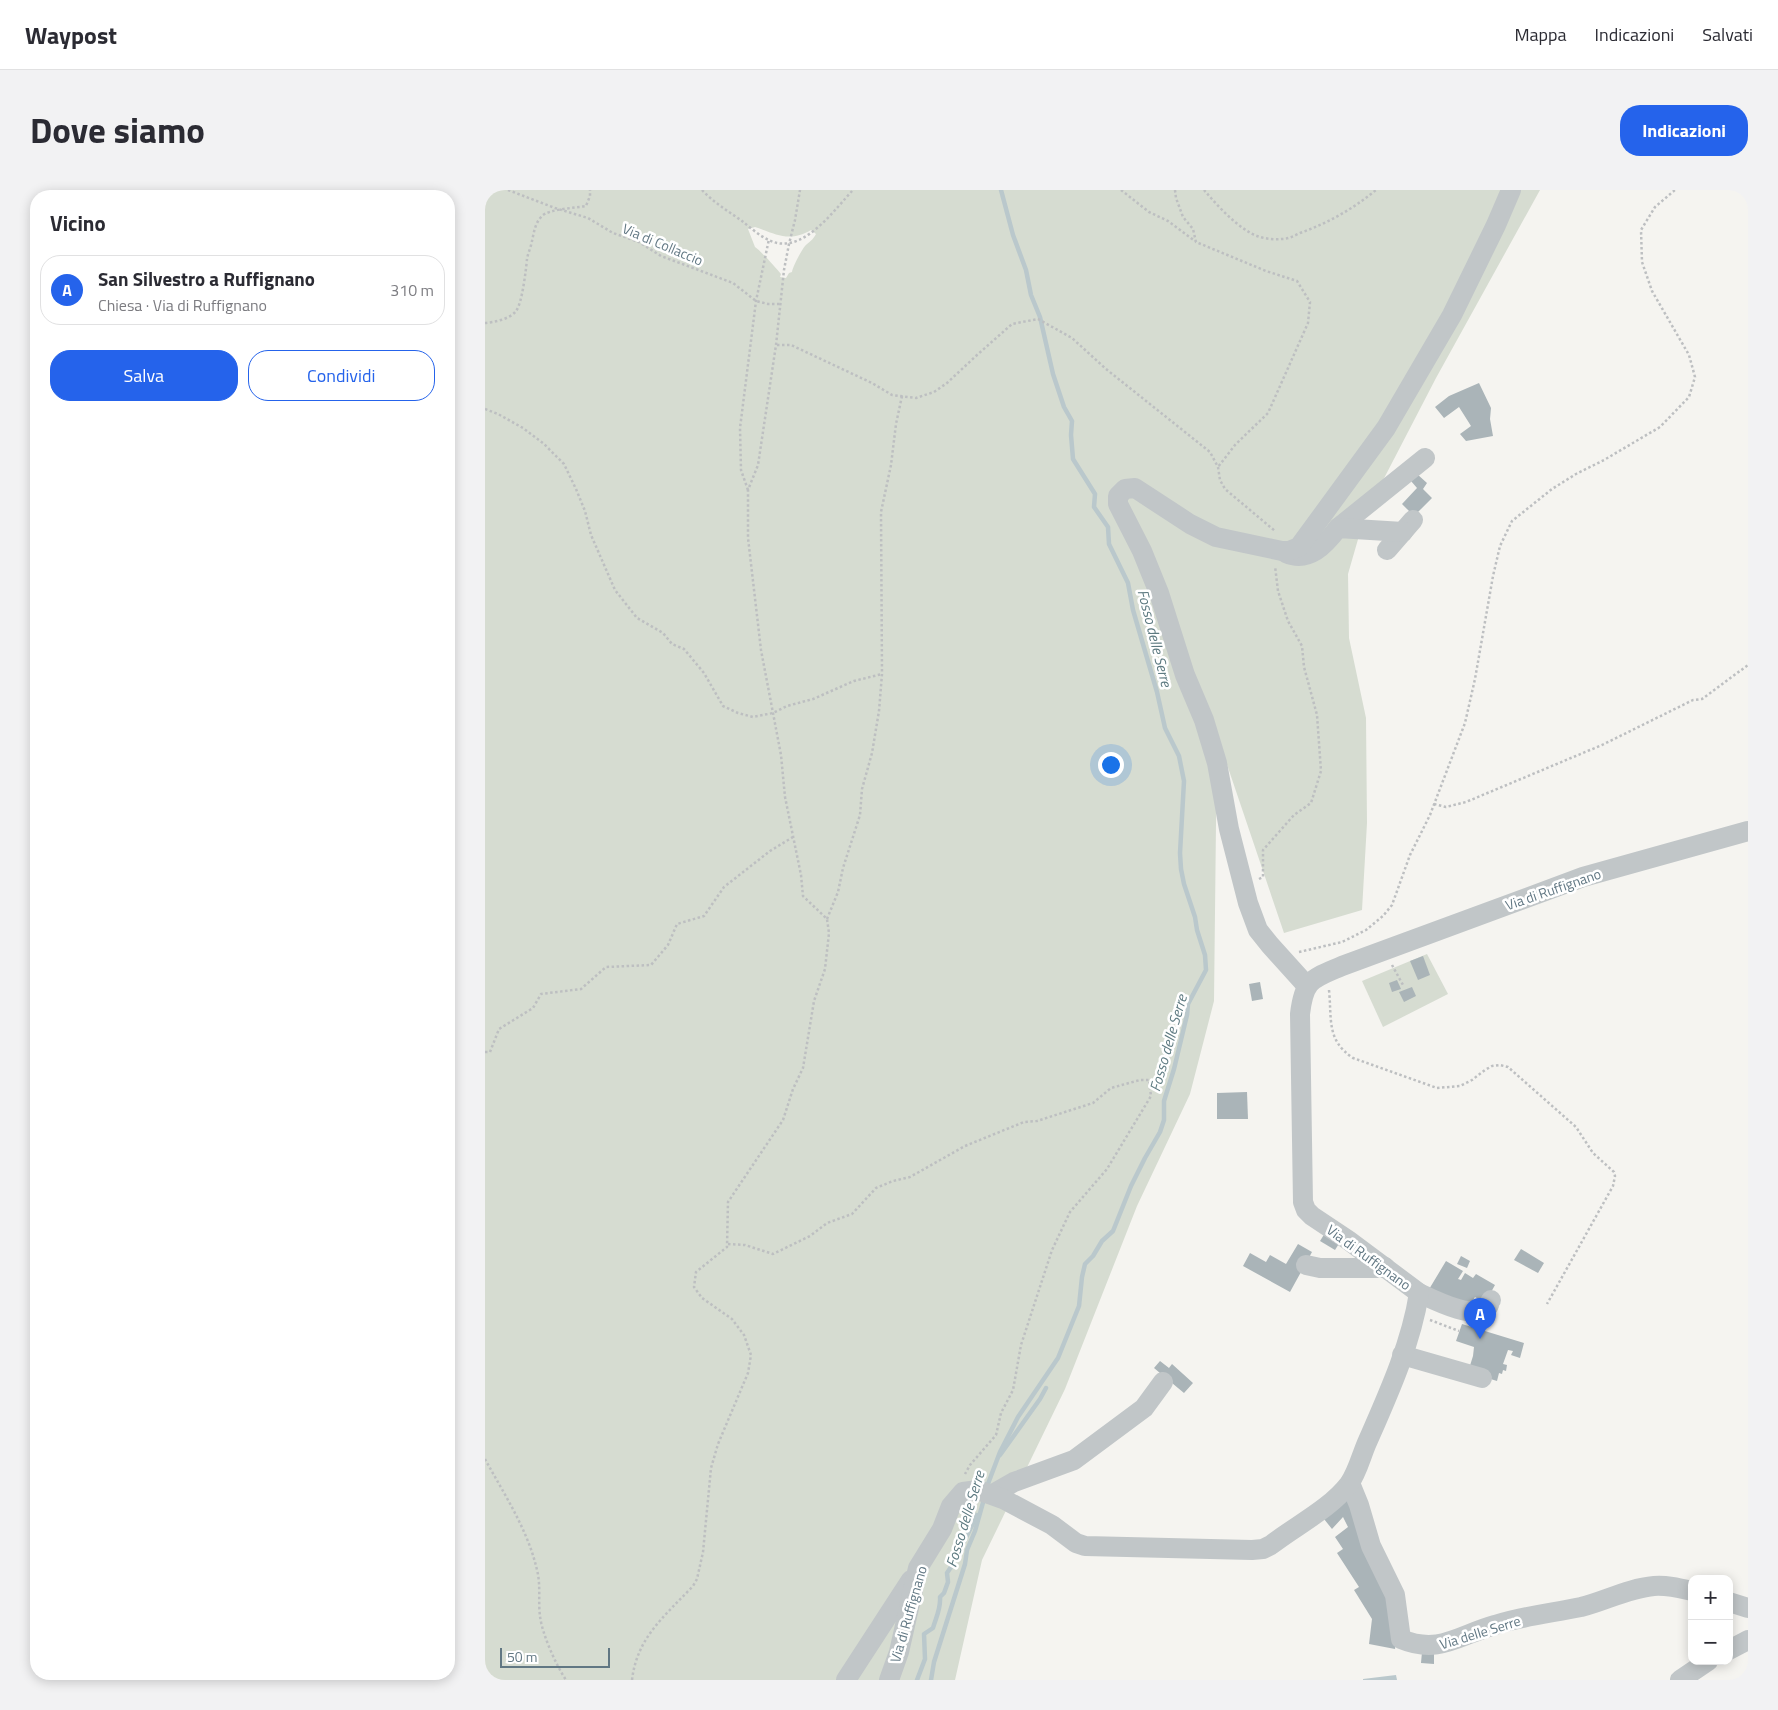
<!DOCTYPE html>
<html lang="it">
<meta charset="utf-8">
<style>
:root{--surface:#fff;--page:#f2f2f3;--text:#2b2b33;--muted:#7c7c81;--line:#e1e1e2;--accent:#2563eb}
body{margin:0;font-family:"Titillium Web",sans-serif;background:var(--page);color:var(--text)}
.controls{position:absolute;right:15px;bottom:15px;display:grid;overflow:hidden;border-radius:10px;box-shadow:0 2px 12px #0003}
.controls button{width:45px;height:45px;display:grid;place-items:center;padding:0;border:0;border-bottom:1px solid var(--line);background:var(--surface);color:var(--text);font:25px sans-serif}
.scale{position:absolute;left:15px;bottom:12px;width:110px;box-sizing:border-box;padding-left:5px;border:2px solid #617783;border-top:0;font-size:14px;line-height:18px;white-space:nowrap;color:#617783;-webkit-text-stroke:4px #fff;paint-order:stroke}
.you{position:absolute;left:625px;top:574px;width:18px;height:18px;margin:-12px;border:4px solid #fff;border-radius:50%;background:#1a73e8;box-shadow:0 0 0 8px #1a73e833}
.badge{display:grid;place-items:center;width:32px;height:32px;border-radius:50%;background:var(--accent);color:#fff;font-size:16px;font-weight:700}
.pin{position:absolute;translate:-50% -41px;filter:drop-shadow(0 1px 2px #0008)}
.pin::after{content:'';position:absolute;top:26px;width:18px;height:15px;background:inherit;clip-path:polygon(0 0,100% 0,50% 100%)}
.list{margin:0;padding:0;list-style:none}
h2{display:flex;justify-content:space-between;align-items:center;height:65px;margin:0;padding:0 20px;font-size:21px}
h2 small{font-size:16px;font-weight:400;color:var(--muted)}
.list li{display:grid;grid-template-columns:32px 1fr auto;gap:15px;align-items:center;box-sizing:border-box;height:70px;margin:0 10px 10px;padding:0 10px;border:1px solid var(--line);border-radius:20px}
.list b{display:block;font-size:19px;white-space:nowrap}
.list p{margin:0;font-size:16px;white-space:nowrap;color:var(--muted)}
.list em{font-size:16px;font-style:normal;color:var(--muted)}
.actions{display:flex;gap:10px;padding:15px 20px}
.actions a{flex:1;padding:11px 0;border:1px solid var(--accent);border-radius:20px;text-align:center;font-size:18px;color:var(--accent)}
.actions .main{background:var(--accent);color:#fff}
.map{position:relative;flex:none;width:1263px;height:1490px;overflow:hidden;border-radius:20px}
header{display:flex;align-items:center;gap:30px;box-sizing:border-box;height:70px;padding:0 25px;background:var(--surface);border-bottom:1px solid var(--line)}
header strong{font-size:24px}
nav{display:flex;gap:28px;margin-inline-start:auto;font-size:18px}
.intro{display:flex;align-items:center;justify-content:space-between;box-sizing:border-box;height:120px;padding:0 30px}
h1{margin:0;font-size:35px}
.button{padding:12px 22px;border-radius:20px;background:var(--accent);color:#fff;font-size:18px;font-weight:700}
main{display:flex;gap:30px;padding:0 30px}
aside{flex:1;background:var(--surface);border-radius:20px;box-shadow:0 2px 12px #0003}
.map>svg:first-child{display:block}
.green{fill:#d6dcd1;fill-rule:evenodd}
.water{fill:#bac8cc}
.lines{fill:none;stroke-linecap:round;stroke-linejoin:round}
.stream{stroke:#bac8cc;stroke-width:4.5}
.building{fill:#aab4b8}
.path{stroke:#bdbfc1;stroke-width:2.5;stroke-dasharray:2.5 2.5;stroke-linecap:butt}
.minor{stroke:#c1c6c8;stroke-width:20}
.labels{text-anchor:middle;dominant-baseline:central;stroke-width:5;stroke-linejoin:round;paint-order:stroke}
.street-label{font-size:14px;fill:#617783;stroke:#fff}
.water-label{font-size:15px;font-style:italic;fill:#5d7a81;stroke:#fff}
</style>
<header>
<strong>Waypost</strong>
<nav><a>Mappa</a><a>Indicazioni</a><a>Salvati</a></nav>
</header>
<div class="intro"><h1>Dove siamo</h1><a class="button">Indicazioni</a></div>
<main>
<aside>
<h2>Vicino<small></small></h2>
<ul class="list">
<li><span class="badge">A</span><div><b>San Silvestro a Ruffignano</b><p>Chiesa · Via di Ruffignano</p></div><em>310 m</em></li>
</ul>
<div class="actions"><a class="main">Salva</a><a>Condividi</a></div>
</aside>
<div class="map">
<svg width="1263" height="1490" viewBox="0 0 1263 1490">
<rect width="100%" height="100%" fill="#f5f4f0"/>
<g class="green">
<path d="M 0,0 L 1055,0 L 951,188 L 880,325 L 863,384 L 864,448 L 881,528 L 882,633 L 877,720 L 799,743 L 732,545 L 729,811 L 705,904 L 652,1016 L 580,1199 L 497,1370 L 470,1490 L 0,1490 ZM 270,37 C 291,44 304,53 326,40 L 331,44 C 328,50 324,52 320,56 C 316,61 308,76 307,82 L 304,83 L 301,88 L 295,87 L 296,84 C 291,78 275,60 270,57 L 263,39 Z"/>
<polygon points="942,764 963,804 898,837 877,791"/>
</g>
<polygon class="water" points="911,1485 912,1490 878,1490 878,1489"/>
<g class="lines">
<g class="stream">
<polyline points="515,1265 555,1209 561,1198"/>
<polyline points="501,1299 515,1262 533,1227 573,1168 594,1116 597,1087 600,1074 608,1066 617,1051 628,1041 646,996 660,968 675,942 679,930 679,911 689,879 702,825 703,814 721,780 720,765 712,740 710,727 699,694 696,679 695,663 699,591 694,566 680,538 672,502 648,420 643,393 624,354 623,337 609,317 610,304 588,269 586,245 587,231 579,217 568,184 555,127 546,105 541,80 528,45 516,0"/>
<path d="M 432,1490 L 440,1469 L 439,1444 L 448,1438 C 451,1427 456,1419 455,1407 L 459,1403 L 463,1392 L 462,1383 L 468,1374 L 492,1325"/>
<polyline points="446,1490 449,1472 480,1374 482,1360 490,1341 499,1309"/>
</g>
</g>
<g class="building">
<polygon points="994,193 1006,218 1005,229 1008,246 981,251 975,244 986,236 974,217 959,228 950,217 964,206"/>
<polygon points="932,284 942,293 938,299 947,308 929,326 917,314 932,298 926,291"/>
<polygon points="938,766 945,785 933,790 925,771"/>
<polygon points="912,790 916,799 907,802 904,793"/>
<polygon points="775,792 778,809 767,811 764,794"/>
<polygon points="927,797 931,806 919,812 914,802"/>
<polygon points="762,902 763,929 732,929 732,903"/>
<polygon points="840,1043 855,1052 850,1060 835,1051"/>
<polygon points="813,1054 827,1062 805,1102 758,1076 765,1063 781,1072 785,1065 801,1074"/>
<polygon points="1036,1059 1059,1073 1053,1083 1029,1070"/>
<polygon points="976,1066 985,1071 982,1078 972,1074"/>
<polygon points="961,1071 978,1081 973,1089 976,1090 980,1083 988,1088 991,1084 1010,1095 1000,1113 990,1107 983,1118 943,1101"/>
<polygon points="977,1134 1039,1153 1035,1168 1026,1165 1028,1161 1023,1160 1018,1174 1022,1175 1021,1181 1018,1180 1017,1184 1014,1183 1012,1191 983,1182 988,1166 989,1157 971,1151"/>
<polygon points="675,1171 684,1178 687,1174 708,1193 699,1203 669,1178"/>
<polygon points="864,1305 892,1375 912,1444 910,1459 884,1454 887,1429 869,1400 874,1397 852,1363 858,1359 850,1347 863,1337 858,1327 847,1339 839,1329"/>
<polygon points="937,1462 949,1463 949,1474 936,1473"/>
</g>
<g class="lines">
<g class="path">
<polyline points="23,0 70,18 103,28 128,43 154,52 176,66 248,93 271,111 283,114 294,114"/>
<path d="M 217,0 C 228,12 243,21 257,31 C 267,39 279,50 292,53 C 322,59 350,19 368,0"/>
<polyline points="636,0 664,22 683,31 710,51"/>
<polyline points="690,0 691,8 698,27 708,39 711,52 781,81 812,91 825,112 823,133 783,223 750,255 733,277"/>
<path d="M 719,0 C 732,15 747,32 764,42 C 773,48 786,50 797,49 C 803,49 809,46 815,43 C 843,33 868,19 891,0"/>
<path d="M 0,133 C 10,132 25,129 31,121 C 37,114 41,80 42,69 C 43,63 46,57 47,51 C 49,42 50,33 57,26 C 64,19 90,18 101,16 L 105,6 L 105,0"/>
<polyline points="292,155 306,155 387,193 407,205 431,208 449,202 462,193 492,165 527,134 553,129 587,148 621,179 725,262 733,277 735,290 740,299 790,341"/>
<polyline points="0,219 13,224 38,238 59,254 79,274 91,299 100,321 106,345 130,400 152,428 178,443 187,454 199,459 219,483 238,516 253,523 268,527 288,523 302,516 328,509 369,491 397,484"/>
<polyline points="263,300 256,280 255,238 271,111 284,49"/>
<polyline points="949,614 961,617 981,612 1117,555 1208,510 1217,509 1263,475"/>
<polyline points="774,689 778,687 778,660 809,625 826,613 836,581 832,525 819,477 817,456 803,431 793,401 790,376"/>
<polyline points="342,729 353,702 358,678 375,625 377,599 387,563 394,521 397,484 396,322 406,275 411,234 417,206"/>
<polyline points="814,762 857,752 881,740 898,726 907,715 925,665 945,625 980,533 990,489 1008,386 1015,356 1027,331 1067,299 1091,284 1119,270 1175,237 1204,207 1210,187 1204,165 1167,101 1157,72 1156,40 1170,17 1190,0"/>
<polyline points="907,775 918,795"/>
<path d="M 844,800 C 847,829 841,850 868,868 L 952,898 L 975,896 L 987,890 L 1000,880 L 1007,876 L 1015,875 L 1023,877 L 1091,937 L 1108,963 L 1129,982 L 1130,986 L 1128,996 L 1062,1114"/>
<polyline points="0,862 5,862 14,839 48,818 56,804 96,799 121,777 166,775 183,755 192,734 219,726 239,697 285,661 308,647"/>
<polyline points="243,1054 260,1055 288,1064 325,1046 342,1033 367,1024 391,998 408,991 425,987 480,956 539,932 552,931 608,913 626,898 655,890 664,890 666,906 622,979 585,1022 567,1060 536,1155 528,1200 516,1223 511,1245 485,1275 480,1284"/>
<polyline points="945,1130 974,1141"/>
<path d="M 0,1269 C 19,1304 43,1340 52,1380 C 56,1395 53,1411 55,1426 C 57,1444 71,1475 81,1490"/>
<path d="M 147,1490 C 152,1447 180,1426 208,1396 L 212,1389 L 218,1362 L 226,1278 L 233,1254 L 263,1183 L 266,1165 L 259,1145 L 247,1129 L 217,1108 L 209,1097 L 211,1082 L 242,1057 L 243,1012 L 298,930 L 308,899 L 318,878 L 329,811 L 340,779 L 344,743 L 342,729 L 318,706 L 316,685 L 300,607 L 296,565 L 276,460 L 263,348 L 263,300 L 273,275 L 291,155 L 299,80 L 304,54 L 310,30 L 315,0"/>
</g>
<g class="minor">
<polyline points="853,338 940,268"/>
<polyline points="902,360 928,330"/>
<path d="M 801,363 C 824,373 840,355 853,338 L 918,342"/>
<polyline points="822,796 785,755 773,740 763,713 744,639 732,573 719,530 700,485 674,403 657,361 633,314 633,306 640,299 650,298 705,334 731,347 797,361 804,361 814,357 901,238 967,125 1011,35 1026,0"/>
<polyline points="821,1075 835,1078 896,1078 900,1077"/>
<path d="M 934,1103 C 947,1109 992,1132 1003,1117 C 1004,1116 1005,1111 1006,1110"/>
<polyline points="917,1165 997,1188"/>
<path d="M 865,1293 L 874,1315 L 886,1356 L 910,1405 L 916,1449 C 954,1465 974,1445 1010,1435 C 1038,1426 1067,1423 1096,1417 C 1120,1411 1144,1398 1169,1396 C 1182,1395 1194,1398 1207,1401"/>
<polyline points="508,1304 529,1292 589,1270 659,1218 678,1192"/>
<polyline points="1244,1412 1263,1418"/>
<polyline points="1244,1460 1263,1450"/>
<polyline points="361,1490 426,1390"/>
<path d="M 404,1490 L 414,1462 L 433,1378 L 457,1339 L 466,1316 L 478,1302 L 493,1300 L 518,1309 L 567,1335 L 591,1353 L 600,1356 L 767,1360 L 778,1359 L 786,1355 C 810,1336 845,1319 864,1294 C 872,1283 876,1267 881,1255 C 902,1207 926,1155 934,1103 L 863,1050 L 827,1026 L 821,1020 L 818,1012 L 815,824 C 819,789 827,789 857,776 L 1098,687 L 1263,641"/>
<polyline points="1195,1490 1223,1471"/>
</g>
</g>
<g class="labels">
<g class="street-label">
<text transform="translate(178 54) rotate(23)">Via di Collaccio</text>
<text transform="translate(1068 699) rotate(-19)">Via di Ruffignano</text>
<text transform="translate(884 1067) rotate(36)">Via di Ruffignano</text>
<text transform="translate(423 1424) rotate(-74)">Via di Ruffignano</text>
<text transform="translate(995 1442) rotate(-17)">Via delle Serre</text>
</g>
<g class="water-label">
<text transform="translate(670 448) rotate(76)">Fosso delle Serre</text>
<text transform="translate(683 853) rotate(-74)">Fosso delle Serre</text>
<text transform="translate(480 1329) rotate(-73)">Fosso delle Serre</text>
</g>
</g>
</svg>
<div class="controls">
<button>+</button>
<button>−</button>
</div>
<div class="scale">50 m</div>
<div class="you"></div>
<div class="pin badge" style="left:995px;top:1149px">A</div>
</div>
</main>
